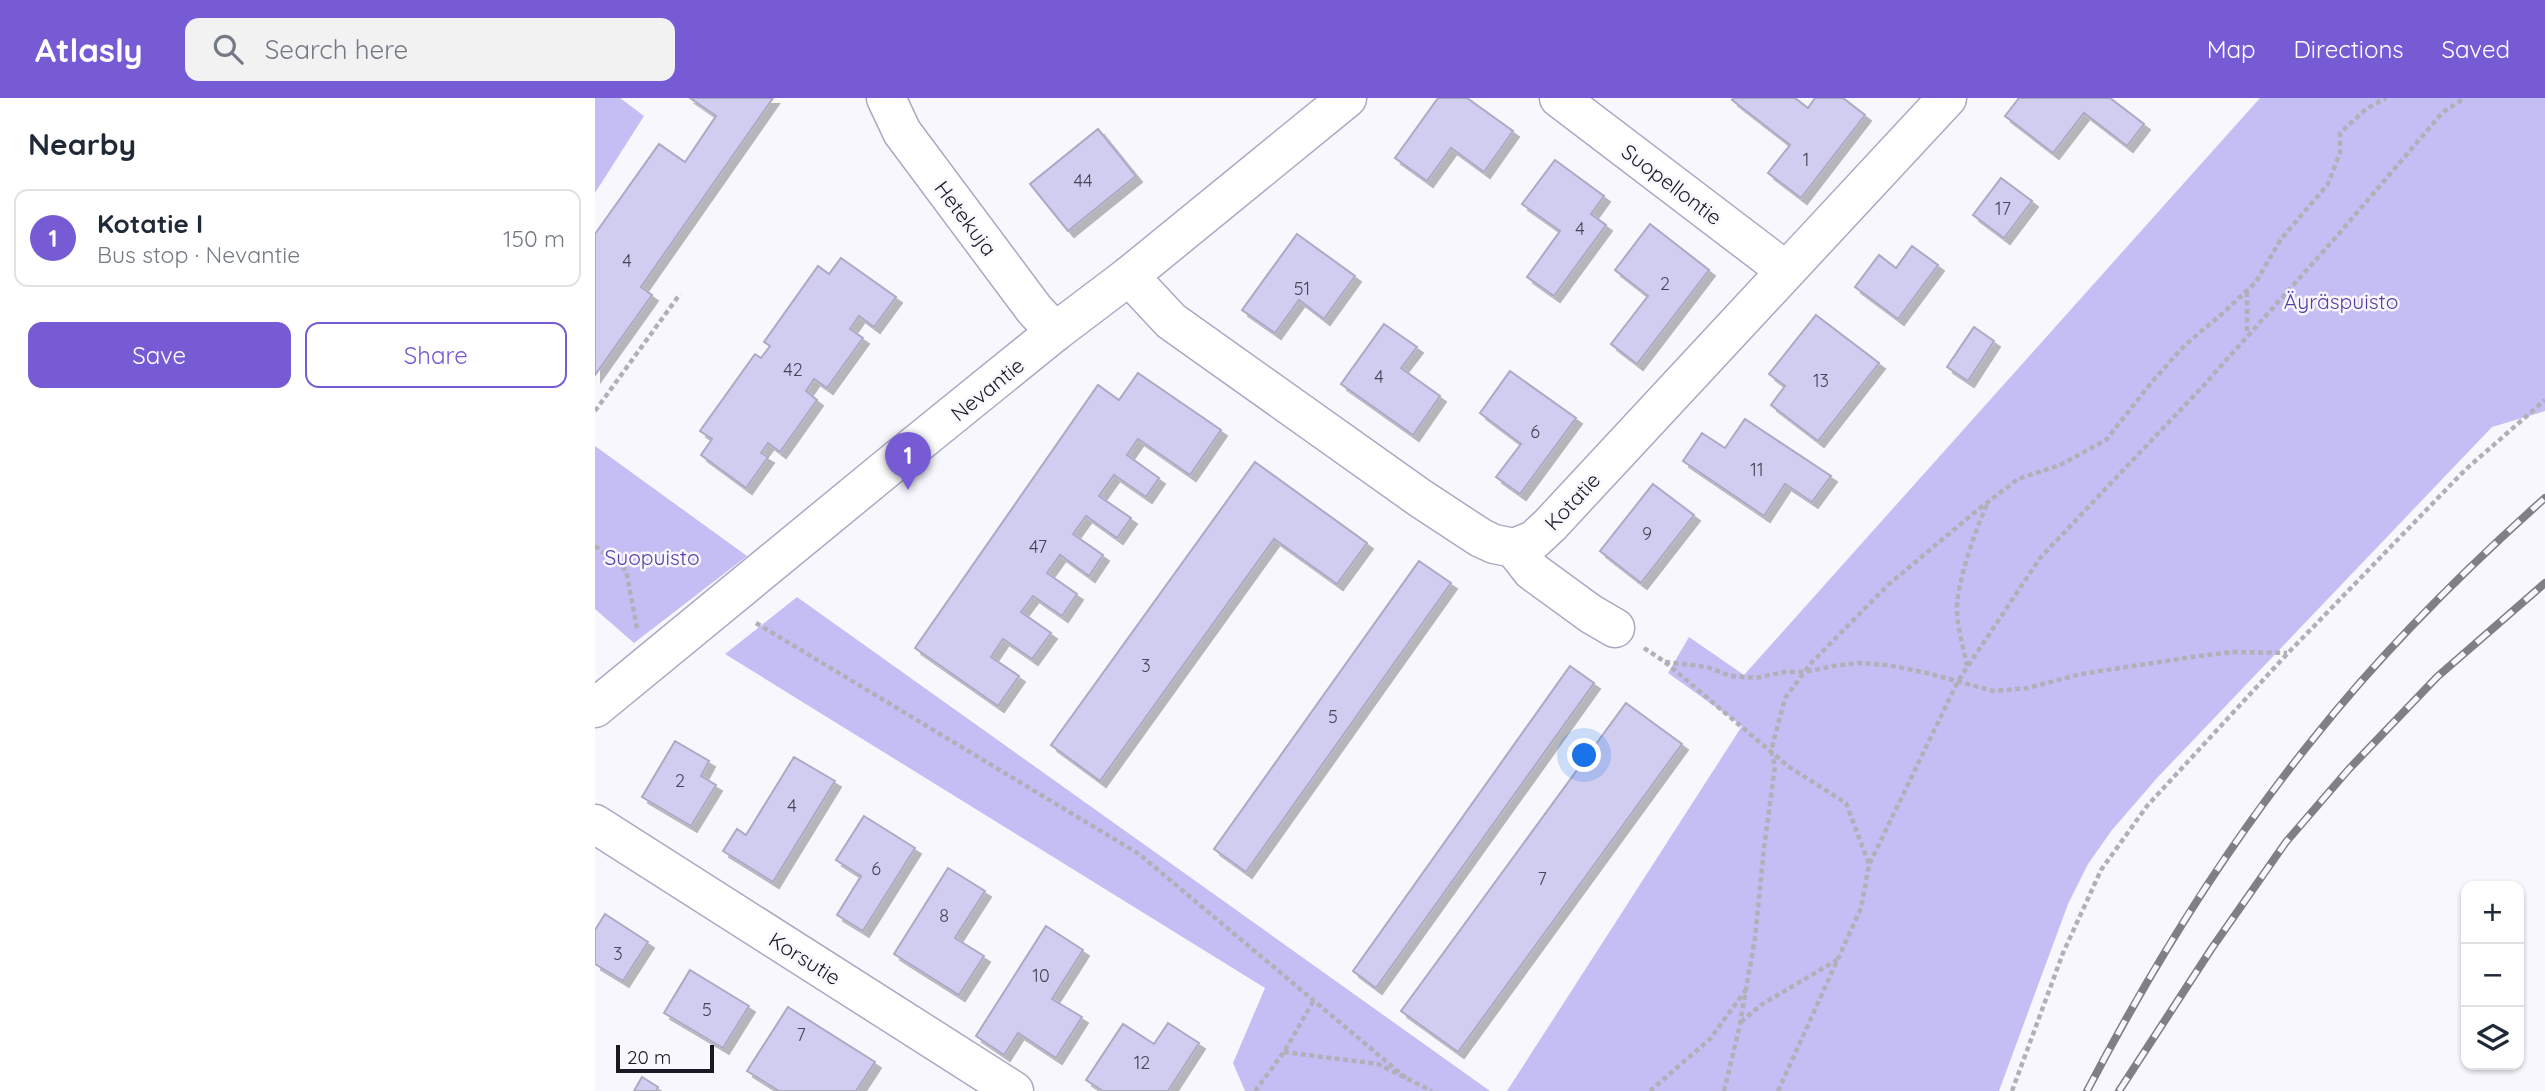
<!DOCTYPE html>
<meta charset="utf-8">
<style>
:root{--surface:#fff;--page:#f2f2f3;--text:#1f2937;--muted:#747a83;--line:#e0e1e3;--accent:#775bd5}
body{margin:0;font-family:Quicksand,sans-serif;background:var(--page);color:var(--text)}
.controls{position:absolute;right:21px;bottom:21px;display:grid;overflow:hidden;border-radius:14px;box-shadow:0 2px 5px #0004}
.controls button{width:63px;height:63px;display:grid;place-items:center;padding:0;border:0;border-bottom:2px solid var(--line);background:var(--surface);color:var(--text);font:35px sans-serif}
.scale{position:absolute;left:21px;bottom:18px;width:98px;box-sizing:border-box;padding-left:7px;border:4px solid #1a1823;border-top:0;font-size:19px;line-height:24px;white-space:nowrap;color:#1a1823;-webkit-text-stroke:5px #f8f7fd;paint-order:stroke}
.you{position:absolute;left:990px;top:658px;width:24px;height:24px;margin:-18px;border:5px solid #fff;border-radius:50%;background:#1a73e8;box-shadow:0 0 0 10px #1a73e833}
.badge{display:grid;place-items:center;width:46px;height:46px;border-radius:50%;background:var(--accent);color:#fff;font-size:23px;font-weight:700}
.pin{position:absolute;translate:-50% -58px;filter:drop-shadow(0 2px 4px #0008)}
.pin::after{content:'';position:absolute;top:37px;width:24px;height:21px;background:inherit;clip-path:polygon(0 0,100% 0,50% 100%)}
.list{margin:0;padding:0;list-style:none}
h2{display:flex;justify-content:space-between;align-items:center;height:91px;margin:0;padding:0 28px;font-size:30px}
h2 small{font-size:23px;font-weight:400;color:var(--muted)}
.list li{display:grid;grid-template-columns:46px 1fr auto;gap:21px;align-items:center;box-sizing:border-box;height:98px;margin:0 14px 14px;padding:0 14px;border:2px solid var(--line);border-radius:14px}
.list b{display:block;font-size:26px;white-space:nowrap}
.list p{margin:0;font-size:23px;white-space:nowrap;color:var(--muted)}
.list em{font-size:23px;font-style:normal;color:var(--muted)}
.actions{display:flex;gap:14px;padding:21px 28px}
.actions a{flex:1;padding:16px 0;border:2px solid var(--accent);border-radius:14px;text-align:center;font-size:24px;color:var(--accent)}
.actions .main{background:var(--accent);color:#fff}
.icon{flex:none;width:38px;height:38px;fill:none;stroke:currentColor;stroke-width:2;stroke-linecap:round;stroke-linejoin:round}
.map{position:relative;flex:none;width:1950px;height:993px;overflow:hidden}
header{display:flex;align-items:center;gap:42px;box-sizing:border-box;height:98px;padding:0 35px;background:var(--accent);color:#fff}
header strong{font-size:33px}
nav{display:flex;gap:38px;margin-inline-start:auto;font-size:24px}
.search{width:490px;height:63px;background:var(--page);display:flex;align-items:center;gap:18px;box-sizing:border-box;padding:0 24px;border-radius:14px;color:var(--muted);font-size:26px}
main{display:flex}
aside{flex:1;background:var(--surface)}
.map>svg:first-child{display:block}
.forest{fill:#c5bef4}
.building{fill:#d0cdf1;stroke:#aca9c5;stroke-width:2;filter:url(#shadow)}
.lines{fill:none;stroke-linecap:round;stroke-linejoin:round}
.minor-casing{stroke:#aba8c4;stroke-width:41}
.path{stroke:#b1b0b8;stroke-width:4.5;stroke-dasharray:5 3.5;stroke-linecap:butt}
.minor{stroke:#fff;stroke-width:38}
.rail-casing{stroke:#807f87;stroke-width:8}
.rail{stroke:#f8f7fd;stroke-width:5;stroke-dasharray:16;stroke-linecap:butt}
.labels{text-anchor:middle;dominant-baseline:central;stroke-width:5;stroke-linejoin:round;paint-order:stroke}
.number-label{font-size:18px;fill:#484556}
.street-label{font-size:21px;fill:#1a1823;stroke:#f8f7fd}
.park-label{font-size:21px;fill:#573ea2;stroke:#f8f7fd}
</style>
<header>
<strong>Atlasly</strong>
<div class="search"><svg class="icon" aria-label="search" viewBox="0 0 24 24"><circle cx="10" cy="10" r="6"/><path d="M15 15l6 6"/></svg>Search here</div>
<nav><a>Map</a><a>Directions</a><a>Saved</a></nav>
</header>
<main>
<aside>
<h2>Nearby<small></small></h2>
<ul class="list">
<li><span class="badge">1</span><div><b>Kotatie I</b><p>Bus stop · Nevantie</p></div><em>150 m</em></li>
</ul>
<div class="actions"><a class="main">Save</a><a>Share</a></div>
</aside>
<div class="map">
<svg width="1950" height="993" viewBox="0 0 1950 993">
<defs>
<filter id="shadow"><feDropShadow dx="6" dy="6" stdDeviation="0" flood-color="#0004"/></filter>
</defs>
<rect width="100%" height="100%" fill="#f8f7fd"/>
<g class="forest">
<polygon points="0,0 25,0 49,18 0,95"/>
<polygon points="1665,0 1950,0 1950,313 1897,329 1562,680 1517,732 1493,766 1473,806 1404,993 912,993 1147,628 1073,575 1094,539 1149,577"/>
<polygon points="0,348 152,458 39,545 0,511"/>
<polygon points="202,499 895,993 650,993 638,965 670,890 130,556"/>
</g>
<g class="building">
<polygon points="95,0 178,0 46,189 57,197 0,277 0,136 64,46 90,64 121,18"/>
<polygon points="843,0 872,0 918,33 889,74 856,50 832,83 800,60"/>
<polygon points="1139,0 1200,0 1213,10 1220,0 1248,0 1270,17 1206,100 1173,75 1195,47 1137,2"/>
<polygon points="1424,0 1515,0 1549,26 1532,48 1489,15 1458,55 1410,18"/>
<polygon points="503,31 541,78 473,133 435,86"/>
<polygon points="960,62 1009,98 996,116 1011,127 959,198 932,179 965,133 927,106"/>
<polygon points="1406,80 1437,103 1409,140 1378,117"/>
<polygon points="1055,126 1114,172 1042,266 1016,246 1053,198 1020,172"/>
<polygon points="702,136 760,178 729,221 704,202 680,235 647,212"/>
<polygon points="1317,148 1343,167 1303,221 1260,189 1284,157 1301,170"/>
<polygon points="246,160 301,199 279,229 264,218 255,231 268,240 232,290 219,281 211,293 222,302 185,354 173,345 166,355 173,359 151,390 106,357 117,341 105,333 160,256 166,260 175,248 169,244 223,168 234,176"/>
<polygon points="1221,217 1284,265 1223,343 1176,307 1190,288 1174,276"/>
<polygon points="789,226 822,249 806,270 845,298 818,337 746,286"/>
<polygon points="1379,229 1399,243 1373,283 1352,269"/>
<polygon points="915,273 981,320 925,396 901,379 926,346 885,315"/>
<polygon points="543,275 626,332 595,377 543,341 532,357 564,380 551,399 519,377 504,398 536,420 522,440 491,418 478,436 508,457 494,478 465,457 452,475 482,496 467,518 438,498 426,514 456,535 437,561 408,541 396,559 424,578 403,608 320,550 503,287 524,302"/>
<polygon points="1150,321 1236,378 1217,404 1190,386 1169,418 1088,363 1107,335 1130,350"/>
<polygon points="660,364 772,445 742,486 679,441 505,683 456,647"/>
<polygon points="1058,386 1099,417 1046,485 1005,453"/>
<polygon points="824,463 856,485 651,774 619,751"/>
<polygon points="975,568 999,585 781,890 758,873"/>
<polygon points="1031,605 1087,646 863,954 806,913"/>
<polygon points="80,643 114,663 106,678 121,687 96,728 47,699"/>
<polygon points="199,659 240,683 178,784 128,753 142,731 151,737"/>
<polygon points="269,718 320,750 268,833 242,817 266,778 241,762"/>
<polygon points="353,770 390,793 360,840 389,858 364,897 299,856"/>
<polygon points="10,816 53,844 28,883 0,866 0,832"/>
<polygon points="451,828 488,852 457,901 487,919 461,960 423,935 409,957 381,938"/>
<polygon points="95,872 154,908 128,950 69,915"/>
<polygon points="193,909 280,964 261,993 184,993 152,973"/>
<polygon points="573,925 604,945 573,993 508,993 491,982 528,926 559,946"/>
<polygon points="47,979 63,989 61,993 39,993"/>
</g>
<g class="lines">
<g class="minor-casing">
<g id="minor">
<polyline points="291,0 307,34 439,211 460,234"/>
<polyline points="964,0 1190,172"/>
<polyline points="534,178 576,223 825,400 886,440 899,446 919,450 939,442 955,427 1352,0"/>
<polyline points="919,450 937,473 996,516 1020,530"/>
<polyline points="0,610 292,370 460,234 534,178 752,0"/>
<polyline points="0,726 419,993"/>
</g>
</g>
<g class="path">
<polyline points="1652,194 1652,237"/>
<polyline points="0,313 85,196"/>
<polyline points="0,448 31,472 42,530"/>
<polyline points="161,525 544,756 811,980"/>
<polyline points="1049,550 1070,564 1194,669 1251,705 1274,766"/>
<polyline points="1070,564 1112,569 1136,578 1161,580 1189,574 1210,574 1238,568 1263,565 1293,567 1332,575 1398,593 1433,590 1486,576 1604,558 1638,554 1692,555"/>
<path d="M 1372,568 C 1368,546 1359,521 1363,498 C 1368,467 1380,434 1393,404"/>
<polyline points="1146,924 1166,907 1242,862"/>
<polyline points="689,954 783,966 837,993"/>
<polyline points="660,993 689,954 719,902"/>
<polyline points="1055,993 1115,941 1150,893"/>
<polyline points="1129,993 1144,931 1160,840 1169,750 1180,668 1176,653 1190,600 1217,564 1293,487 1380,414 1423,381 1465,367 1511,342 1556,285 1590,247 1628,215 1661,184 1686,141 1733,86 1745,55 1745,35 1771,11 1791,0"/>
<polyline points="1183,993 1266,810 1274,767 1363,583 1445,460 1609,287 1742,138 1848,14 1870,0"/>
<polyline points="1417,993 1468,855 1506,772 1552,708 1693,555 1870,372 1950,302"/>
</g>
<use href="#minor" class="minor"/>
<g class="rail-casing">
<g id="rail">
<path d="M 1492,993 C 1557,869 1630,750 1718,641 C 1787,554 1867,474 1950,400"/>
<polyline points="1524,993 1617,850 1691,744 1754,671 1842,579 1950,485"/>
</g>
</g>
<use href="#rail" class="rail"/>
</g>
<g class="labels">
<g class="number-label">
<text x="1211" y="61">1</text>
<text x="488" y="82">44</text>
<text x="1408" y="110">17</text>
<text x="985" y="130">4</text>
<text x="32" y="162">4</text>
<text x="1070" y="185">2</text>
<text x="707" y="190">51</text>
<text x="198" y="271">42</text>
<text x="784" y="278">4</text>
<text x="1226" y="282">13</text>
<text x="940" y="333">6</text>
<text x="1162" y="371">11</text>
<text x="1052" y="435">9</text>
<text x="443" y="448">47</text>
<text x="551" y="567">3</text>
<text x="738" y="618">5</text>
<text x="85" y="682">2</text>
<text x="197" y="707">4</text>
<text x="281" y="770">6</text>
<text x="947" y="780">7</text>
<text x="349" y="817">8</text>
<text x="23" y="855">3</text>
<text x="446" y="877">10</text>
<text x="112" y="911">5</text>
<text x="206" y="936">7</text>
<text x="547" y="964">12</text>
</g>
<g class="street-label">
<text transform="translate(1077 86) rotate(37)">Suopellontie</text>
<text transform="translate(371 120) rotate(53)">Hetekuja</text>
<text transform="translate(392 291) rotate(-39)">Nevantie</text>
<text transform="translate(977 403) rotate(-47)">Kotatie</text>
<text transform="translate(210 860) rotate(32)">Korsutie</text>
</g>
<g class="park-label">
<text x="1746" y="203">Äyräspuisto</text>
<text x="57" y="459">Suopuisto</text>
</g>
</g>
</svg>
<div class="controls">
<button>+</button>
<button>−</button>
<button><svg class="icon" aria-label="layers" viewBox="0 0 24 24"><path d="M12 4l9 5-9 5-9-5zM3 14l9 5 9-5"/></svg></button>
</div>
<div class="scale">20 m</div>
<div class="you"></div>
<div class="pin badge" style="left:313px;top:392px">1</div>
</div>
</main>
